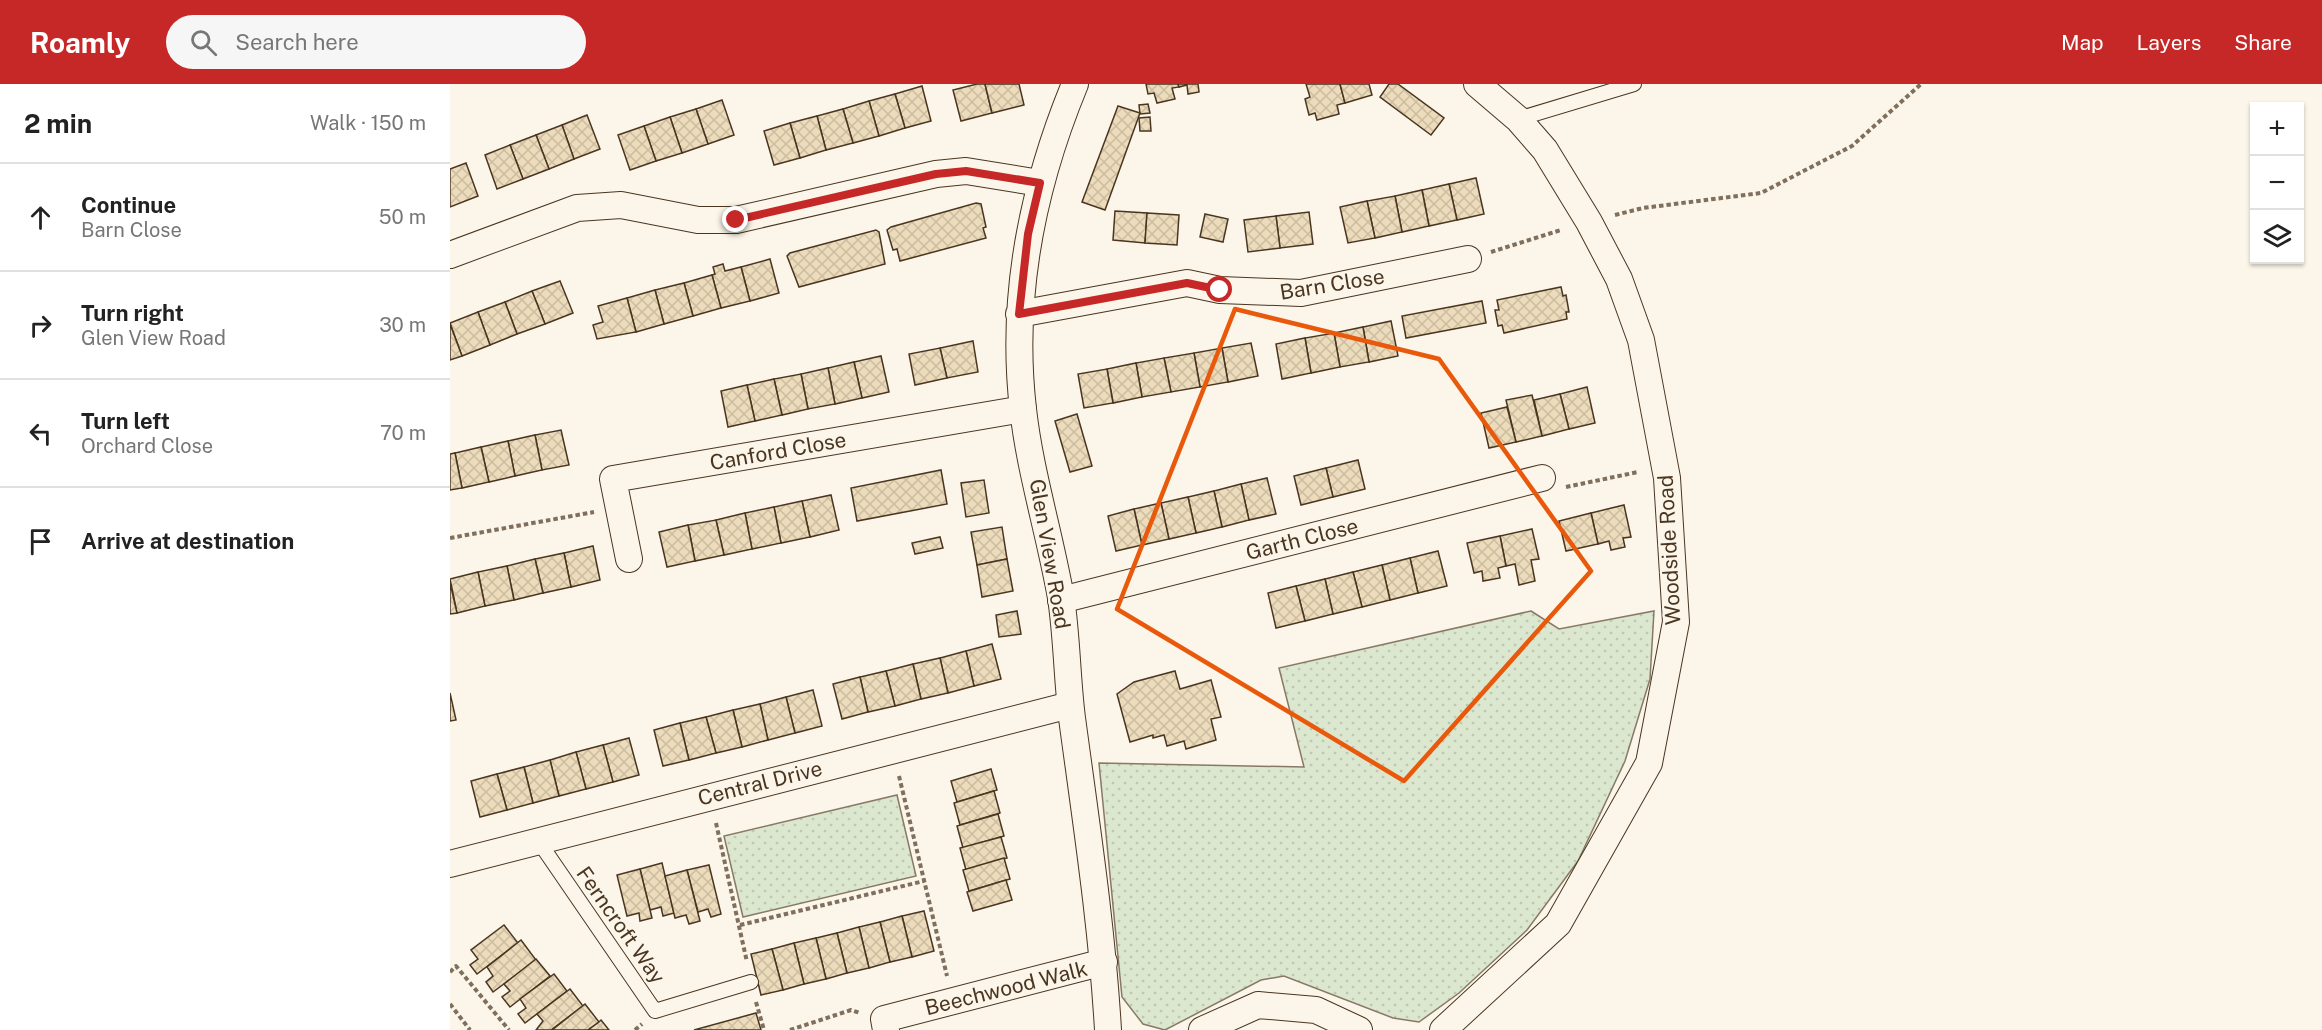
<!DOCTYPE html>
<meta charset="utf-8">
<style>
:root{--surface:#fff;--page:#f6f6f6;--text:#222;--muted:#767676;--line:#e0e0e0;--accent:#c62828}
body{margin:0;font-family:"Public Sans",sans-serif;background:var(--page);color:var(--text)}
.controls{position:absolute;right:18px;top:18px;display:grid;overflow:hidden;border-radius:0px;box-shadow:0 2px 4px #0004}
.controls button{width:54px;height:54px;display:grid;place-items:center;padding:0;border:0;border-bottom:2px solid var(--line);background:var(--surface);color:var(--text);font:30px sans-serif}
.stop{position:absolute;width:18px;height:18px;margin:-14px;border:4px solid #c62828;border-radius:50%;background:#fff}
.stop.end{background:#c62828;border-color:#fff;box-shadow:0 2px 6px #0008}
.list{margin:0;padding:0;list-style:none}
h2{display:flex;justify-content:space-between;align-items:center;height:78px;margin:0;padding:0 24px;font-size:26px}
h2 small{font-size:20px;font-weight:400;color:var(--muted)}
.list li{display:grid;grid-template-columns:39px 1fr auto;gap:18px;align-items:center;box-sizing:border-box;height:108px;padding:0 24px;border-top:2px solid var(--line)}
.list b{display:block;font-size:22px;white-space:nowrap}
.list p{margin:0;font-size:20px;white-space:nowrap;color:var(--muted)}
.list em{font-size:20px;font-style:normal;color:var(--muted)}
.icon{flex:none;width:33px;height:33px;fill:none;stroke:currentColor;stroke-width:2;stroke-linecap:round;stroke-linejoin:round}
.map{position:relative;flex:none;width:1872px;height:946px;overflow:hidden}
header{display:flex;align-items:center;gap:36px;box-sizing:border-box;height:84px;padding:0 30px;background:var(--accent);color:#fff}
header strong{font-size:28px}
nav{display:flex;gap:33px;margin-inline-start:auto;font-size:21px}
.search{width:420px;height:54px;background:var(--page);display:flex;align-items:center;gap:15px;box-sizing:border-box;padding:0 21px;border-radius:33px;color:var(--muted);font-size:22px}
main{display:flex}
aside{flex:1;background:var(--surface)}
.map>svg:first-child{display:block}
.green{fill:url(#green-dots);stroke:#887966;stroke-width:1.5}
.building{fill:url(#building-cross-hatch);stroke:#4a3520;stroke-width:1.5}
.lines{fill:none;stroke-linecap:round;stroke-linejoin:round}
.service-casing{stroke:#4a3520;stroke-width:16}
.minor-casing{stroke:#4a3520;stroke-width:28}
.path{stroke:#7f6f5c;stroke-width:4;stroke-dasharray:4.5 3;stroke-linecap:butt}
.service{stroke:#fbf6e9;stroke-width:14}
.minor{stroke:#fbf6e9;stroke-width:26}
.route{stroke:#c62828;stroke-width:8}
.marked{fill:none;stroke:#e8590c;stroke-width:4.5;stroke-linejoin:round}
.labels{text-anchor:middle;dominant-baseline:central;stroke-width:4.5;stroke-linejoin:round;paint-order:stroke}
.street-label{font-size:21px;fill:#4a3520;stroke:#fbf6e9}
</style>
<header>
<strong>Roamly</strong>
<div class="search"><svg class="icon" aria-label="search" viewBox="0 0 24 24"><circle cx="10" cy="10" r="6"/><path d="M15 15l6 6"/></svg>Search here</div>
<nav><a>Map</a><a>Layers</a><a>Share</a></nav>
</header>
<main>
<aside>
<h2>2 min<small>Walk · 150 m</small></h2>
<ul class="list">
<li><svg class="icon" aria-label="ahead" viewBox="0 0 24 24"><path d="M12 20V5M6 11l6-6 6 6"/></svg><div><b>Continue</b><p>Barn Close</p></div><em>50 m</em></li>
<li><svg class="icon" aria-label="right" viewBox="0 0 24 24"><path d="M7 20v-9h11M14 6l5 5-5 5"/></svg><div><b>Turn right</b><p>Glen View Road</p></div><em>30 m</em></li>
<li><svg class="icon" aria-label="left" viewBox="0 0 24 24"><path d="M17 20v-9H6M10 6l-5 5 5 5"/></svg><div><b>Turn left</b><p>Orchard Close</p></div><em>70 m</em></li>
<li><svg class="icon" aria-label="arrive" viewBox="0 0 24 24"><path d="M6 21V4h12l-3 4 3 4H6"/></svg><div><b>Arrive at destination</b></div></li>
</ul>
</aside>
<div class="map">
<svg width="1872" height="946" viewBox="0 0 1872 946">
<defs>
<pattern id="green-dots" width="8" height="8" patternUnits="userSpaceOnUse" patternTransform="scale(1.5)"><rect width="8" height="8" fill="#dce7d0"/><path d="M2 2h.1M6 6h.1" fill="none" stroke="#bec7b2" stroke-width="1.8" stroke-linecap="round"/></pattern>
<pattern id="building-cross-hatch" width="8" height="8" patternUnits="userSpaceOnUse" patternTransform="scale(1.5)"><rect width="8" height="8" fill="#ecdcbc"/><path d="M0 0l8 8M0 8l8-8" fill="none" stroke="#ccbda1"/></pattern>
</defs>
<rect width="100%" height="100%" fill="#fbf6e9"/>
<g class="green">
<polygon points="1081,527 1109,545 1204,527 1200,595 1175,677 1128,777 1077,846 1009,909 969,938 943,934 834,892 811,896 715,946 693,940 672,913 649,679 854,683 829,584"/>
<polygon points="447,711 466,792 293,833 274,752"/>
</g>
<g class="building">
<polygon points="527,0 535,0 542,29 511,37 503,6"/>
<polygon points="535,0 569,0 574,21 542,29"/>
<polygon points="696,0 728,0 729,3 722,4 725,15 707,19 704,9 698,10"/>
<polygon points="728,0 748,0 749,8 738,10 737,1 729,3"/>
<polygon points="856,0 890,0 895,19 887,21 889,30 867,36 865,29 859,31 855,15 860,13"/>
<polygon points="890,0 919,0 922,11 895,19"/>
<polygon points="939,0 948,0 994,34 981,51 930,13"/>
<polygon points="472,2 481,37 455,44 445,10"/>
<polygon points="445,10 455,44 429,52 419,17"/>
<polygon points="272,16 284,51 258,60 246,25"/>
<polygon points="419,17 429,52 403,59 393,25"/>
<polygon points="698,20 700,29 690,30 689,21"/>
<polygon points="668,22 690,29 655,126 632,118"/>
<polygon points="246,25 258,60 232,69 220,33"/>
<polygon points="393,25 403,59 376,66 367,32"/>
<polygon points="137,31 150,65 124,75 112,41"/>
<polygon points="367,32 376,66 350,74 340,39"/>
<polygon points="220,33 232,69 206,77 194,42"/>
<polygon points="700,33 701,47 690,47 689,34"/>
<polygon points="340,39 350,74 324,81 314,47"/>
<polygon points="112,41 124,75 99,85 86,51"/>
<polygon points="194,42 206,77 180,86 168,51"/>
<polygon points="86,51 99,85 73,95 60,61"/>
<polygon points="60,61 73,95 47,105 35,71"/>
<polygon points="16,79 28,112 0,123 0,85"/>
<polygon points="1026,94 1034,130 1007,136 999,100"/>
<polygon points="999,100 1007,136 979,142 972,106"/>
<polygon points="972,106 979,142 952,148 945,112"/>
<polygon points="945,112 952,148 925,154 917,117"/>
<polygon points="917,117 925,154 898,159 890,123"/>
<polygon points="526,119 531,120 536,143 533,144 536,154 450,177 447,165 443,166 437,146 441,143"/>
<polygon points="665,127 697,129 695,159 663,156"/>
<polygon points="859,128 863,160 830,164 826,132"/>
<polygon points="697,129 729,131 727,161 695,159"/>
<polygon points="755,130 778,135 773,158 750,153"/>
<polygon points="826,132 830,164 798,168 794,136"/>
<polygon points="426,146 429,148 435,180 349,203 337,172 340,169"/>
<polygon points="320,175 329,209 300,217 291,183"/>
<polygon points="273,180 275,187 291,183 300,217 271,224 262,191 265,190 263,183"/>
<polygon points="262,191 271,224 243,232 234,199"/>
<polygon points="110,197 123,229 95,240 82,207"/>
<polygon points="234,199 243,232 214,240 205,206"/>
<polygon points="1111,203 1113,212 1116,211 1119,228 1116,228 1117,235 1054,249 1052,241 1048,242 1045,226 1049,226 1047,216"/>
<polygon points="205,206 214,240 186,248 177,214"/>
<polygon points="82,207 95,240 67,250 55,218"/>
<polygon points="177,214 186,248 147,255 143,241 153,238 148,222"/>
<polygon points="1032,217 1036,239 956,254 952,232"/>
<polygon points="55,218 67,250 40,261 28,228"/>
<polygon points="28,228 40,261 12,272 0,239"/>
<polygon points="941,237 948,272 919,278 913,243"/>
<polygon points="0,240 12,272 0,276"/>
<polygon points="913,243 919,278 890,283 884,249"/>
<polygon points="884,249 890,283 861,289 855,254"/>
<polygon points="855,254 861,289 832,295 826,260"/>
<polygon points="523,257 528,288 497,294 490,264"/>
<polygon points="801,259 808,292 778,298 772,264"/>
<polygon points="490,264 497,294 465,301 459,270"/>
<polygon points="772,264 778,298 750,303 744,269"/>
<polygon points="744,269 750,303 721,308 714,274"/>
<polygon points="431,272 439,308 412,314 404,278"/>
<polygon points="714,274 721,308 692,313 686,279"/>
<polygon points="404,278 412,314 385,320 378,284"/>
<polygon points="686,279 692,313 663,319 657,285"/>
<polygon points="378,284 385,320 358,325 351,290"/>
<polygon points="657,285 663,319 634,324 628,290"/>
<polygon points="351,290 358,325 332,331 324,295"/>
<polygon points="324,295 332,331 305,337 297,301"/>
<polygon points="297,301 305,337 278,343 271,307"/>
<polygon points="1137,303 1145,339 1119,345 1110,310"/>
<polygon points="1110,310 1119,345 1092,352 1084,316"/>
<polygon points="1082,311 1092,352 1066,358 1056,316"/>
<polygon points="1057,323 1066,358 1039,364 1031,329"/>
<polygon points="627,330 642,382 620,388 605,337"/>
<polygon points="111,346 119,381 92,386 85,351"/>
<polygon points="85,351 92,386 65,392 58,357"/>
<polygon points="58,357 65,392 39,398 31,363"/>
<polygon points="31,363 39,398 12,404 5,369"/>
<polygon points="5,369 12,404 0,406 0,370"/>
<polygon points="908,376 915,405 883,413 876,384"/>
<polygon points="876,384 883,413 851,421 844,392"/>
<polygon points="491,386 497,420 407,437 401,404"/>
<polygon points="817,394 826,430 799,436 791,400"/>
<polygon points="534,396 539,429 516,433 511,399"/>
<polygon points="791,400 799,436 772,443 764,407"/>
<polygon points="764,407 772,443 746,449 738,413"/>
<polygon points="381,411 389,446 360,453 352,417"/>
<polygon points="738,413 746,449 719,455 711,419"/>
<polygon points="352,417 360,453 331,459 324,423"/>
<polygon points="711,419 719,455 692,461 684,425"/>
<polygon points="1174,421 1181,453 1173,454 1175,463 1161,466 1159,457 1148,460 1141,429"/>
<polygon points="324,423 331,459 302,465 295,429"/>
<polygon points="684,425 692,461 666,467 658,432"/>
<polygon points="295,429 302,465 274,471 266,436"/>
<polygon points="1141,429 1148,460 1116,467 1109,437"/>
<polygon points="266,436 274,471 245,477 238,441"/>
<polygon points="238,441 245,477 217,483 209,448"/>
<polygon points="552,443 557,475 527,481 521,448"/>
<polygon points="1082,445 1089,475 1081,476 1085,497 1069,501 1065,480 1056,482 1050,452"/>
<polygon points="1050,452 1056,482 1048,484 1050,494 1033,497 1032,487 1024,489 1017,459"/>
<polygon points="490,453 493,464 465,470 462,459"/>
<polygon points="143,462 150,496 121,503 114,469"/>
<polygon points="988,467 997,502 968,509 960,474"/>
<polygon points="114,469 121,503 93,509 85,475"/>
<polygon points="960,474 968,509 940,516 932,481"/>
<polygon points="85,475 93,509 64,516 57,482"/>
<polygon points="557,475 563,507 532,513 527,481"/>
<polygon points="932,481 940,516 912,523 903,488"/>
<polygon points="57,482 64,516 35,522 28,488"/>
<polygon points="28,488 35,522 7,529 0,495"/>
<polygon points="903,488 912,523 883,530 875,495"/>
<polygon points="875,495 883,530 855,537 846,502"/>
<polygon points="0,499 7,529 0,530"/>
<polygon points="846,502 855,537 826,544 818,509"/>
<polygon points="567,527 571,550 549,553 546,531"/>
<polygon points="542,560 551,595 524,602 516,567"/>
<polygon points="516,567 524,602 498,609 490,574"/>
<polygon points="490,574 498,609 471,615 463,580"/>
<polygon points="463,580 471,615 445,622 436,587"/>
<polygon points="436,587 445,622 418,628 410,593"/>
<polygon points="725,587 730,605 761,596 771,633 761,635 766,656 736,665 734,657 717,662 714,651 703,654 703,651 680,658 667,610 684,598"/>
<polygon points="410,593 418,628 392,635 383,600"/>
<polygon points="363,606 372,642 345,649 336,613"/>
<polygon points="0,609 6,636 0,637"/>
<polygon points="336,613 345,649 318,656 310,620"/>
<polygon points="310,620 318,656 292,663 283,626"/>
<polygon points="283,626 292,663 266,669 256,633"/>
<polygon points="256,633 266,669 239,676 230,639"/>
<polygon points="230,639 239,676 213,682 204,646"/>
<polygon points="179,654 189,691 163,698 153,661"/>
<polygon points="153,661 163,698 136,705 126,668"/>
<polygon points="126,668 136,705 109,712 100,676"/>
<polygon points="100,676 109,712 83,719 74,683"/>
<polygon points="74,683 83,719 57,726 47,690"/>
<polygon points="541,685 547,706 507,718 501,697"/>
<polygon points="47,690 57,726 30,733 21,697"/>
<polygon points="544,707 550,729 510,741 504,719"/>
<polygon points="548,730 554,752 513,764 507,742"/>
<polygon points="551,753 557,774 516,786 510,764"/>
<polygon points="554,774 560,795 519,807 513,786"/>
<polygon points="212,779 224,829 213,832 211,823 200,826 190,785"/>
<polygon points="259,781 271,830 261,833 258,825 248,828 237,786"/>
<polygon points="190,785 202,834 190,837 189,829 177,832 167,791"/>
<polygon points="237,786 250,837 239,840 236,831 225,834 215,792"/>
<polygon points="556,796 562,816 523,827 517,808"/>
<polygon points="474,827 484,867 462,873 452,832"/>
<polygon points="452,832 462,873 440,878 430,838"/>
<polygon points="430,838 440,878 419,884 409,843"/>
<polygon points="54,841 68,859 27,890 20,881 28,875 21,866"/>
<polygon points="409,843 419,884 397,889 387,849"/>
<polygon points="387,849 397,889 376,895 366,854"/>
<polygon points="366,854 376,895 354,900 344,859"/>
<polygon points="71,856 86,876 43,908 36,898 43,892 37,883"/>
<polygon points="344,859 354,900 333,906 322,865"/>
<polygon points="322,865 333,906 311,911 301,870"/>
<polygon points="86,875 100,892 60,923 52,913 60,907 54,900"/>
<polygon points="104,890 117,907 75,939 68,930 76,924 70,915"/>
<polygon points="120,905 133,922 101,946 86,946 93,937 87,930"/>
<polygon points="135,920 149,938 138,946 102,946"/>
<polygon points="306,929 311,946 244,946"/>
<polygon points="151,936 159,946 138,946 149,938"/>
</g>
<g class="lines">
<g class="service-casing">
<g id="service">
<polyline points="1068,35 1184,0"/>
<polyline points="87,755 205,927 301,898"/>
</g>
</g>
<g class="minor-casing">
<g id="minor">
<path d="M 625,0 C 582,104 560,212 573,325 C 580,388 600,451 611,514 C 617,554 617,595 622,634 C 636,738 652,842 658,946"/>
<polyline points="0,171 127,124 171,121 248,136 286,136 486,90 516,87 590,99"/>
<polyline points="569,230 737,199 770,206 851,209 1018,175"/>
<polyline points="179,475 163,395 573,325"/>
<polyline points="611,516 1092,394"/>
<polyline points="0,780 620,621"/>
<polyline points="436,946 434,935 654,878"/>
<polyline points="752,946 808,921 866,926 909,946"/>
<polyline points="993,946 1108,840 1199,679 1226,538 1217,394 1191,256 1169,195 1139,138 1095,66 1068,35 1027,0"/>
</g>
</g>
<g class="path">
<polyline points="1165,131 1193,124 1311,109 1402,62 1471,0"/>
<polyline points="1041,168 1111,146"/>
<polyline points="1116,403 1188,388"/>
<polyline points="0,454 144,428"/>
<polyline points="449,692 497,892"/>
<polyline points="266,739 297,878"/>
<polyline points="290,841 474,797"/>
<polyline points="0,888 6,882 59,946"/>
<polyline points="306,918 314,946"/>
<polyline points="0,920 20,946"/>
<polyline points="185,946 192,940"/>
<polyline points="340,946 401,926 410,929"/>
</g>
<use href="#service" class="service"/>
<use href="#minor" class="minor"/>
</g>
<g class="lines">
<polyline class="route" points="286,136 486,90 516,87 590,99 578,150 569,230 737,199 770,206"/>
</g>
<path class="marked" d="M 785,225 L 989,275 L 1141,487 L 954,697 L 667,525 Z"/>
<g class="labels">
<g class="street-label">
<text transform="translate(882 200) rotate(-9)">Barn Close</text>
<text transform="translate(328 367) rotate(-10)">Canford Close</text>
<text transform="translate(852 455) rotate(-14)">Garth Close</text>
<text transform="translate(1219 466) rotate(-93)">Woodside Road</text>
<text transform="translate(600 470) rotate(80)">Glen View Road</text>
<text transform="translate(310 699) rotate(-14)">Central Drive</text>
<text transform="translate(171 841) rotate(55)">Ferncroft Way</text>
<text transform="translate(556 904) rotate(-14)">Beechwood Walk</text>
</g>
</g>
</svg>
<div class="controls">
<button>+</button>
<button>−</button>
<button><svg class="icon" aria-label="layers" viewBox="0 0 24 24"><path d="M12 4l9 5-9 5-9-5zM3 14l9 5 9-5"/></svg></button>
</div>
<div class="stop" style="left:770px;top:206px"></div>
<div class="stop end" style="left:286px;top:136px"></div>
</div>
</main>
